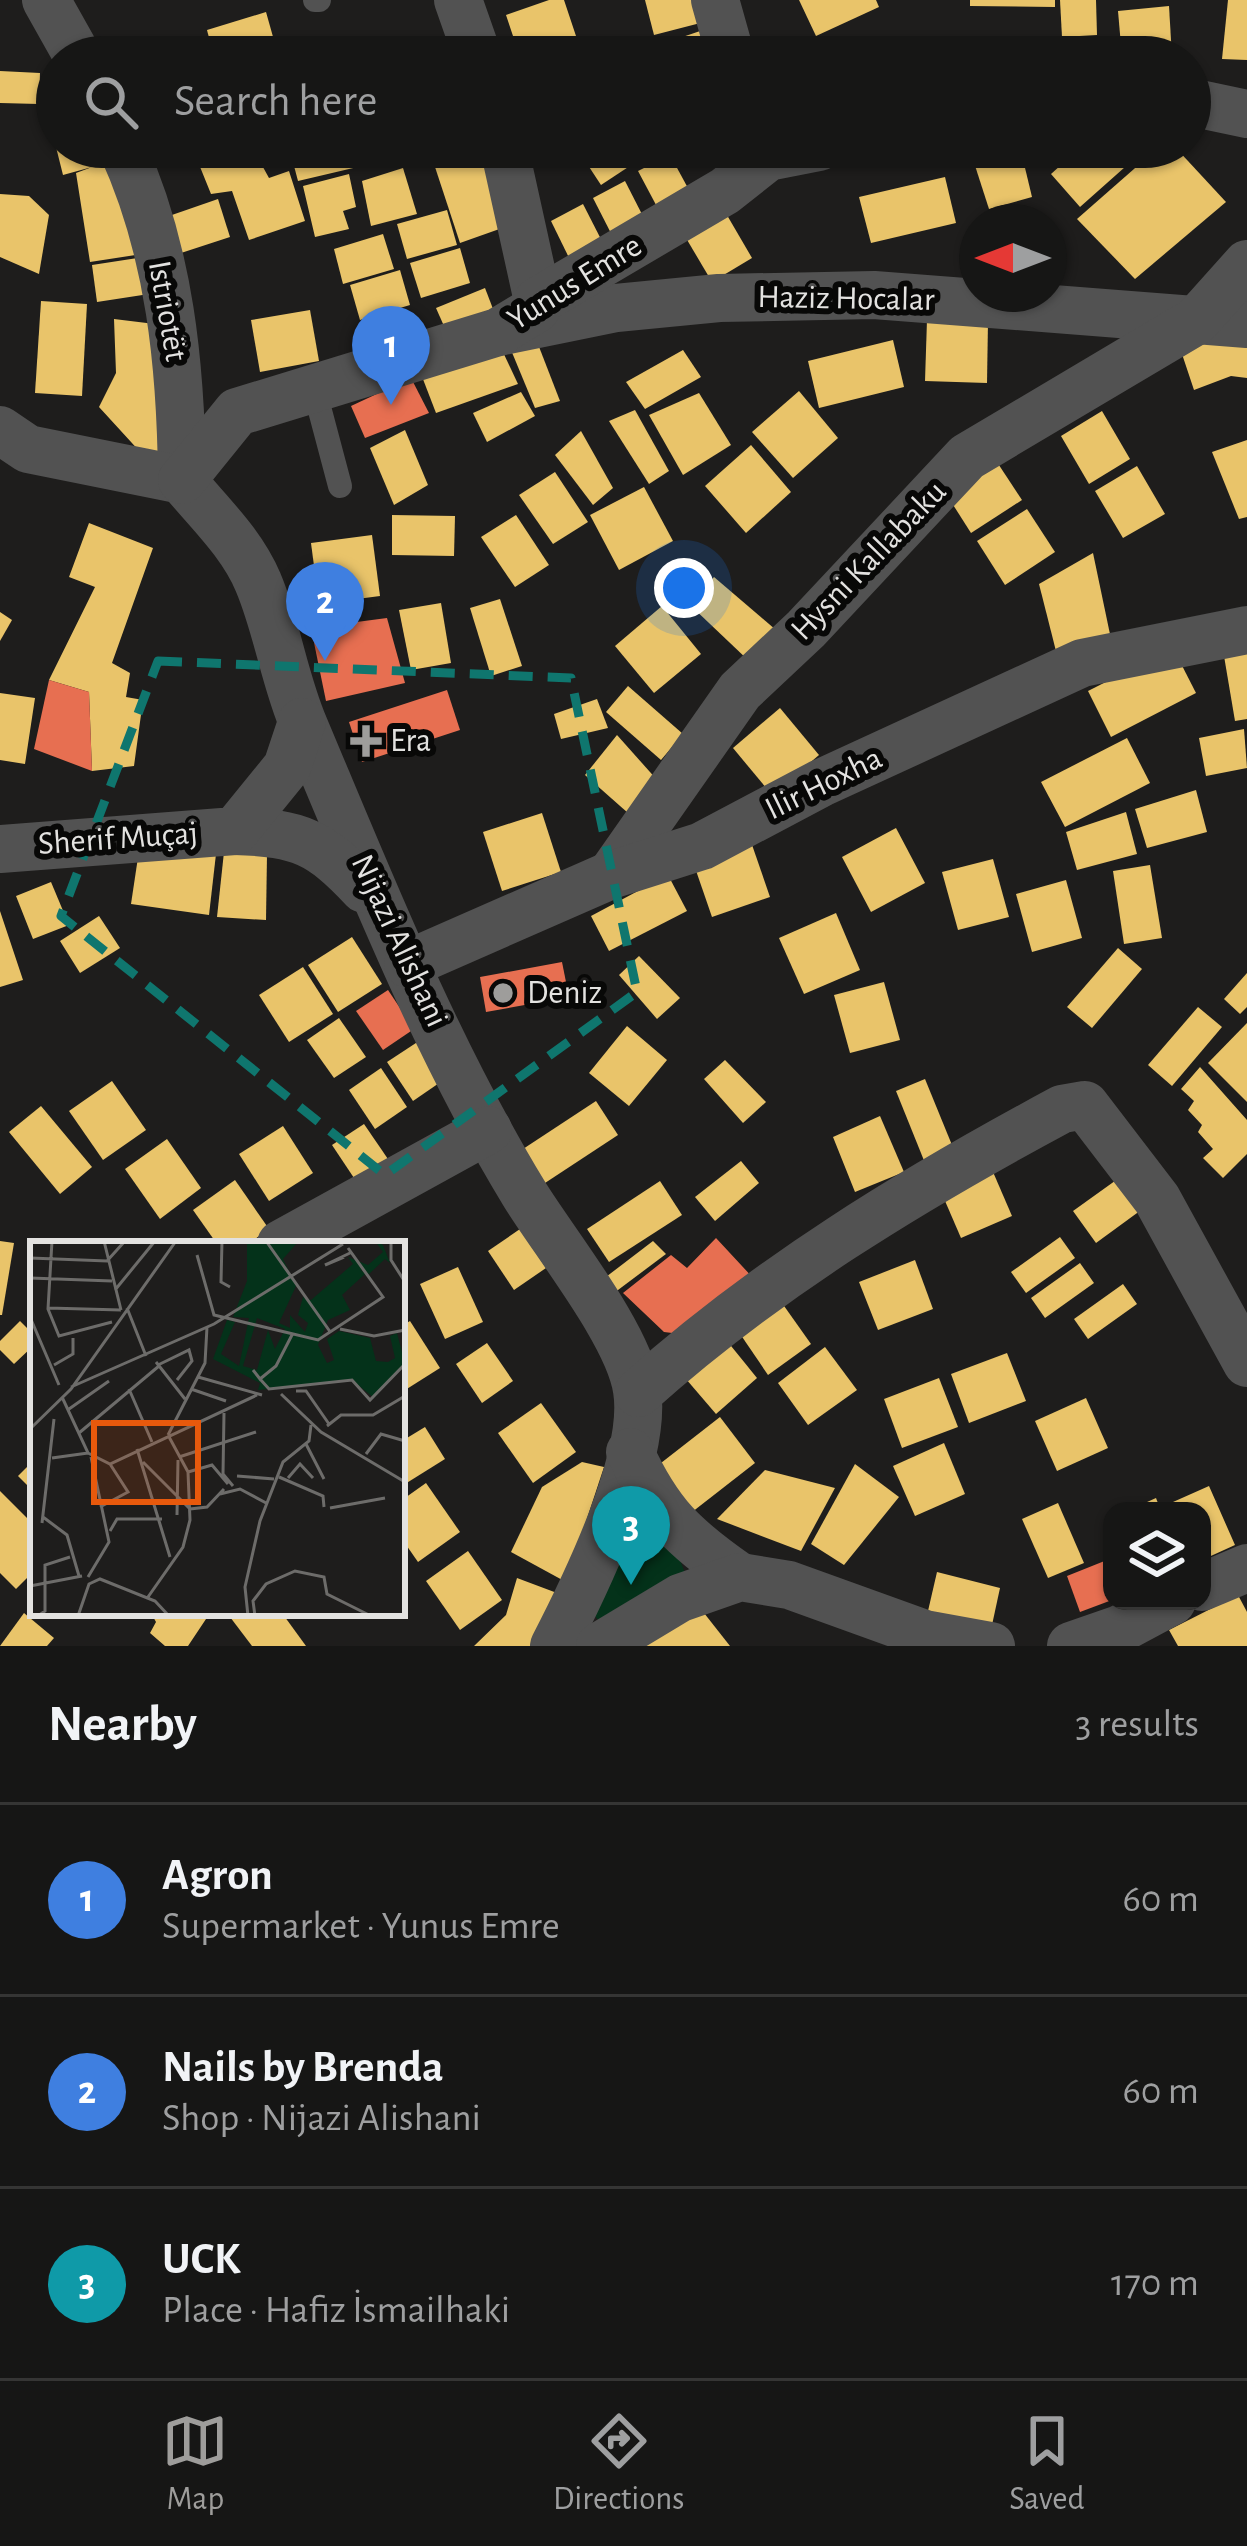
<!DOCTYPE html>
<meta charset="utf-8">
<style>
:root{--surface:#161615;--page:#232322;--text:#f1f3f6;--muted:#9e9fa0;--line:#353534;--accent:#9e9d9b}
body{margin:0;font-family:"Alegreya Sans",sans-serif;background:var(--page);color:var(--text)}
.controls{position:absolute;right:36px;bottom:36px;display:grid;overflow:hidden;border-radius:24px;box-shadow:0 3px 9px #0004}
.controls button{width:108px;height:108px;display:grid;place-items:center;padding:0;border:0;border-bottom:3px solid var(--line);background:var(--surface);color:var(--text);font:60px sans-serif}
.compass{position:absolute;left:959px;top:204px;width:108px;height:108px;border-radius:50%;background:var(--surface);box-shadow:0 3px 9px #0004;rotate:270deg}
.you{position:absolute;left:684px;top:588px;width:42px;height:42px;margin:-30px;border:9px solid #fff;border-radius:50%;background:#1a73e8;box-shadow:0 0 0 18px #1a73e833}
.badge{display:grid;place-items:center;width:78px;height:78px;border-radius:50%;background:var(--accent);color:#fff;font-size:39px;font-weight:700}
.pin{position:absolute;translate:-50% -99px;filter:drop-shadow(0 3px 6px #0008)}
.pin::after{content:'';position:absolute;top:63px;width:42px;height:36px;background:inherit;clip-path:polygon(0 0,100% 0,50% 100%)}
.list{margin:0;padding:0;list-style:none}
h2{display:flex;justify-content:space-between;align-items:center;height:156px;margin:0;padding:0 48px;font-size:51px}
h2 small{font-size:39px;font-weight:400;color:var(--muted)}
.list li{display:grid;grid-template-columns:78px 1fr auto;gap:36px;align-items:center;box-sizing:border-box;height:192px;padding:0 48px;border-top:3px solid var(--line)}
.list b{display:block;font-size:45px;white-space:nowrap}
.list p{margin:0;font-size:39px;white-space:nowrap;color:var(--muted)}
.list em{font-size:39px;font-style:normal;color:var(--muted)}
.icon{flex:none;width:66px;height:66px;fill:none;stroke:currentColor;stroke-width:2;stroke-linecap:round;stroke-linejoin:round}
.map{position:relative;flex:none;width:1247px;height:1646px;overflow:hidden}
.search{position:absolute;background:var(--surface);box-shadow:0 3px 9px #0004;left:36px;right:36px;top:36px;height:132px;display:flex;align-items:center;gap:30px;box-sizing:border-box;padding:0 42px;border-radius:66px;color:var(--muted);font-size:45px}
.sheet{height:732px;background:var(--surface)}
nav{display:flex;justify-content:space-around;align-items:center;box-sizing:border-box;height:168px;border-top:3px solid var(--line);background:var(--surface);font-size:33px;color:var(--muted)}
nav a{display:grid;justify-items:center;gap:6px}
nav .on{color:var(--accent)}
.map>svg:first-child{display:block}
.green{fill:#04321a}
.homes{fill:#e9c46a}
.shops{fill:#e76f51}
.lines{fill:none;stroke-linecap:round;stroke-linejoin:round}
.service{stroke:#525252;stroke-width:24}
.minor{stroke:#525252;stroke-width:48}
.marked{fill:none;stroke:#0f766e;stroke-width:9;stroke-dasharray:24 15;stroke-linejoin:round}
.poi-dot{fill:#9e9d9b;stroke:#080807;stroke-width:4.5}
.labels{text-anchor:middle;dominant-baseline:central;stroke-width:12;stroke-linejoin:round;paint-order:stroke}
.street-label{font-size:33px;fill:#e3e2e0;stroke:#080807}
.poi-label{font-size:33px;fill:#e3e2e0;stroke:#080807;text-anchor:start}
.inset-road{fill:none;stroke:#6d6c6a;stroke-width:3}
.view{fill:#e8590c;fill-opacity:0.15;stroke:#e8590c;stroke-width:6}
.inset-edge{fill:none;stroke:#e3e2e0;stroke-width:6}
</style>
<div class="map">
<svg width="1247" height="1646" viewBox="0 0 1247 1646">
<rect width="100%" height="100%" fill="#1e1d1c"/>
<polygon class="green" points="640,1516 678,1555 691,1588 608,1631 592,1613 621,1518"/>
<g class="homes">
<polygon points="549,0 564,0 579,45 543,57 520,57 506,15"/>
<polygon points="645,0 705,0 712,20 654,35"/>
<polygon points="799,0 876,0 879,7 816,36"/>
<polygon points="970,0 1055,0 1055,7 970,6"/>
<polygon points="1060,0 1096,0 1097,35 1062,37"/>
<polygon points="1228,0 1247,0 1247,60 1222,59"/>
<polygon points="1169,6 1172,57 1122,57 1118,11"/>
<polygon points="266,12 277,51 214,57 207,30"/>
<polygon points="709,28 718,57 649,57 647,49"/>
<polygon points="342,38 347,57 293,57 292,53"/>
<polygon points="975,50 979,57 948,57 948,54"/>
<polygon points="57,68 57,110 52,111 46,71"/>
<polygon points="0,71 40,73 39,104 0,103"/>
<polygon points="56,147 108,147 142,254 90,262 76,173 92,167 63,175"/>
<polygon points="192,147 252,147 269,178 289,171 305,221 249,240 232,191 211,194"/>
<polygon points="289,147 362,147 366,165 298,181"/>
<polygon points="437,147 476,147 443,162"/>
<polygon points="576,147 648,147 651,152 601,185"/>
<polygon points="969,147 1020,147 1032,197 989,209"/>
<polygon points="1081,147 1139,147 1143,151 1080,207 1051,174"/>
<polygon points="1159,147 1175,147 1226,202 1135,279 1077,219"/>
<polygon points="485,150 511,225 460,243 435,167"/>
<polygon points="670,155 695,201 663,218 638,171"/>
<polygon points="403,168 417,214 371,226 362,181"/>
<polygon points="349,174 356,207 343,211 349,229 315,237 303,186"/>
<polygon points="945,177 956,223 871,243 859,197"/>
<polygon points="625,181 649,228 617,245 593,198"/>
<polygon points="0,194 29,196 49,215 39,274 0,257"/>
<polygon points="218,199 230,237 181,253 169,216"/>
<polygon points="583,204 607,251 574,268 551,221"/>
<polygon points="447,210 457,245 407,259 397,224"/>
<polygon points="724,210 752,258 712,282 683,233"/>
<polygon points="383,234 394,269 343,284 334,249"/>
<polygon points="460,248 470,283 421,298 410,263"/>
<polygon points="144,257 149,294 97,302 92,265"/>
<polygon points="400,270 410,305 360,320 350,285"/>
<polygon points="485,288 498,322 451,342 436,308"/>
<polygon points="41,301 87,304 82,396 35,393"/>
<polygon points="310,310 319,361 260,372 251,320"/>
<polygon points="114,319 163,325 172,415 153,466 99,407 116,373"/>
<polygon points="927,320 988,321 987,383 925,381"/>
<polygon points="1217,338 1247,338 1247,378 1231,376 1194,390 1181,351"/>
<polygon points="536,339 560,401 535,408 511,350"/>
<polygon points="893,340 904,387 819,408 808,361"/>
<polygon points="501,348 518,384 436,413 421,374"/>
<polygon points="683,350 701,377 645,409 626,382"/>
<polygon points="799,391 838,438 793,478 752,432"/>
<polygon points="521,392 535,416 487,442 473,413"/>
<polygon points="699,393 731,445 683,475 649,415"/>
<polygon points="635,410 669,471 649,484 609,421"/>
<polygon points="1102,411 1130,459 1089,484 1061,436"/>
<polygon points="405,430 428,485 394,505 370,448"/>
<polygon points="581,431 613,488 593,505 555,455"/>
<polygon points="1247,440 1247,517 1239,519 1212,452"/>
<polygon points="751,445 791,492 746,533 705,486"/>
<polygon points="993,456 1022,500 971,533 943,489"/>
<polygon points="1137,466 1165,514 1123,538 1095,491"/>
<polygon points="555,472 588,522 553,544 519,495"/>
<polygon points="644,487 673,541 619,570 590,515"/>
<polygon points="1027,509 1055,552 1005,585 977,541"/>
<polygon points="392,515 455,516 454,556 392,555"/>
<polygon points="516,515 549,565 515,587 481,537"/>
<polygon points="89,523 153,548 112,663 130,673 126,697 143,700 134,766 92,771 89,692 49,680 95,587 69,577"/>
<polygon points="372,535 380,596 319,604 311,543"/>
<polygon points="1093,553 1111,639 1058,659 1039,584"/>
<polygon points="714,577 776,630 749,661 689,604"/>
<polygon points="500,599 522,666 491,676 470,608"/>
<polygon points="441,603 451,663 411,670 399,610"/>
<polygon points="662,606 701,654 654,693 615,646"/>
<polygon points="0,612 12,620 0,641"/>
<polygon points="1173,648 1196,693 1111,737 1088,691"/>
<polygon points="1247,651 1247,719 1235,721 1224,656"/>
<polygon points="628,686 683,734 661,760 606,712"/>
<polygon points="0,693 35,698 25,764 0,760"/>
<polygon points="597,699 608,728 561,739 554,714"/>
<polygon points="780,708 819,755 772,795 733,748"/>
<polygon points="1244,729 1247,768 1206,776 1199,738"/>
<polygon points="617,735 658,781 628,813 585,775"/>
<polygon points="1127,738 1150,783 1065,827 1041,782"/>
<polygon points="1196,790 1207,832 1147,848 1135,809"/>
<polygon points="1126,812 1137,854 1077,870 1066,832"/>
<polygon points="542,813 561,872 502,891 483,832"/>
<polygon points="896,828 925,883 871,912 842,857"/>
<polygon points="750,839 770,897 712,917 692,859"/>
<polygon points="140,844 216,854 209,915 131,904"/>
<polygon points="224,852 267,854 266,920 217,917"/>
<polygon points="993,859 1009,917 958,930 942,872"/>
<polygon points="1150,865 1162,938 1124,944 1113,871"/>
<polygon points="668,875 687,911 609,951 591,916"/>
<polygon points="1066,880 1082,938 1032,952 1016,894"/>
<polygon points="51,882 69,925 33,939 16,896"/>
<polygon points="0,911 23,980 0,987"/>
<polygon points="836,913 860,970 804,994 779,938"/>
<polygon points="99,916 120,948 80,973 60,941"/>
<polygon points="352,937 382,984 338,1012 308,965"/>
<polygon points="1118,948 1142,969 1092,1028 1067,1007"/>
<polygon points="639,956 680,998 657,1019 619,975"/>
<polygon points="303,967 333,1014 289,1042 259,995"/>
<polygon points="1247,973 1247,1007 1240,1014 1224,999"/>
<polygon points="884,982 900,1040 850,1053 834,995"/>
<polygon points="1198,1007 1222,1027 1172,1086 1148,1065"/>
<polygon points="339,1018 366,1057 334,1078 307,1040"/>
<polygon points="1247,1023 1247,1102 1208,1063"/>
<polygon points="627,1026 667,1060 629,1106 589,1073"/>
<polygon points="419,1041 445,1079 413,1101 387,1062"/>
<polygon points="725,1060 766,1102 743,1123 704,1079"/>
<polygon points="1200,1067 1247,1120 1247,1154 1223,1178 1203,1158 1213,1149 1198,1132 1202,1125 1188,1110 1194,1101 1181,1089"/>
<polygon points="381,1068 407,1107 375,1129 349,1090"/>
<polygon points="925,1079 954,1150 925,1163 896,1091"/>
<polygon points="112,1081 146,1130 103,1160 69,1111"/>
<polygon points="596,1101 618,1135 545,1183 523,1149"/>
<polygon points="41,1106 92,1167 60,1194 9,1132"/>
<polygon points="880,1116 904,1172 855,1192 833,1137"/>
<polygon points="364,1124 390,1162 358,1184 332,1145"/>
<polygon points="283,1126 313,1173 269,1201 239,1154"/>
<polygon points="167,1139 201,1188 160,1219 125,1169"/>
<polygon points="741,1161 759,1183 715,1221 695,1197"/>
<polygon points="990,1165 1012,1216 961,1238 939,1187"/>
<polygon points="1126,1173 1148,1205 1096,1243 1073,1211"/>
<polygon points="235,1180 269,1229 248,1244 217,1244 193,1210"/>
<polygon points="660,1181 682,1215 609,1262 587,1229"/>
<polygon points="520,1229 546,1268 514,1290 488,1251"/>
<polygon points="1060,1237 1075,1258 1026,1293 1011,1272"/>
<polygon points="0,1241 14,1243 2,1315 0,1315"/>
<polygon points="653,1241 666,1254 610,1296 602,1280"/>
<polygon points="915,1260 933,1309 878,1330 859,1282"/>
<polygon points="1080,1263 1094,1283 1045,1318 1031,1298"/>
<polygon points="458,1267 483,1322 445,1339 420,1284"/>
<polygon points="1123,1284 1137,1304 1088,1339 1074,1319"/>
<polygon points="777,1296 811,1344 768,1375 734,1325"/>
<polygon points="20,1321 33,1334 33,1346 14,1364 0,1350 0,1341"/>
<polygon points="410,1321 440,1368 402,1392 402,1326"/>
<polygon points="723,1336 757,1378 716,1414 680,1372"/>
<polygon points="487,1343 513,1381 482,1403 456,1364"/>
<polygon points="825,1347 857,1390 808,1425 778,1383"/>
<polygon points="1007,1353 1026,1401 969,1423 951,1374"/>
<polygon points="939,1378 958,1427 902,1448 884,1399"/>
<polygon points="1086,1398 1108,1448 1057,1471 1035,1421"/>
<polygon points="541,1403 576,1452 533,1483 498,1433"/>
<polygon points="720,1417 755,1463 687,1516 652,1470"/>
<polygon points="425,1427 445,1459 405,1484 402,1441"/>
<polygon points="944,1443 965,1494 915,1516 893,1466"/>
<polygon points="33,1461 33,1491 18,1476"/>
<polygon points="582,1462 604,1467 566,1582 511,1552 542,1487"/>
<polygon points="855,1464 899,1497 844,1565 811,1544"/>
<polygon points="765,1470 835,1488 801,1551 717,1519"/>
<polygon points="426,1483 460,1532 418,1562 402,1539 402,1500"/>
<polygon points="1209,1486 1235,1545 1202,1560 1202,1511 1177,1511 1173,1502"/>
<polygon points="0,1491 33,1524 33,1572 16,1589 0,1573"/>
<polygon points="1156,1498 1161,1511 1127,1511"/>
<polygon points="1058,1503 1084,1563 1048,1578 1022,1519"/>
<polygon points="468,1551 502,1600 460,1630 426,1581"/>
<polygon points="937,1572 1000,1588 992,1625 928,1611"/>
<polygon points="517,1578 565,1596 543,1646 474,1646 506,1615"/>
<polygon points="1238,1595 1247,1612 1247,1646 1178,1646 1169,1630"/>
<polygon points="693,1599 730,1646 634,1646"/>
<polygon points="24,1613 54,1638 47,1646 0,1646"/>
<polygon points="151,1613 210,1613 188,1646 165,1646 150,1633 156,1622"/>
<polygon points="227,1613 282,1613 306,1646 252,1646"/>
</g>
<g class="shops">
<polygon points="411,378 429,413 365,438 351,406"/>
<polygon points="387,618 405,683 326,701 311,628"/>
<polygon points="49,680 89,692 92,771 34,749"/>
<polygon points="447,690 460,730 362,762 349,722"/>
<polygon points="562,962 569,997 486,1012 480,977"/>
<polygon points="388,990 414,1029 383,1050 356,1011"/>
<polygon points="716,1238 755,1280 689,1335 664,1332 623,1293 671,1255 687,1268"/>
<polygon points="1112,1558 1112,1600 1080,1612 1067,1576"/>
</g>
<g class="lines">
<g class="service">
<polyline points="315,0 319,0"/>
<polyline points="314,388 340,486"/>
</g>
<g class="minor">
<polyline points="46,0 78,57"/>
<polyline points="458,0 478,57"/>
<polyline points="715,0 731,57"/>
<polyline points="1190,102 1247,114"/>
<path d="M 122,147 C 170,252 181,366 182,480"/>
<polyline points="504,147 538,301"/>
<polyline points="498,332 616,308 719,298 874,295 1247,324"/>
<polyline points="0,430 28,449 182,480"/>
<path d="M 182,480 C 209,513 241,542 258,582 C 278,629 284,680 305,728 C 371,885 436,1049 525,1195 C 556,1245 629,1335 637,1390 C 648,1458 585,1586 554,1646"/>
<polyline points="182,480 237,412 498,332 536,309 538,301 725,191 768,157 819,147"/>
<path d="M 235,831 C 300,833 320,842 364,889"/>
<polyline points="0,849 235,831 287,767 302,722"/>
<polyline points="611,875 740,691 806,629 967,457 1196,321 1247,264"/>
<polyline points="408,964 611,875 702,846 821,783 1082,663 1247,630"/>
<polyline points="281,1244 488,1130"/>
<path d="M 638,1393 C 766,1278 911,1190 1062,1109 L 1085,1105 L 1157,1199 L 1247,1363"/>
<path d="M 630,1452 C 659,1515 684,1538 740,1577"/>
<polyline points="1202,1587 1247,1568"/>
<polyline points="600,1646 680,1598 740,1577 789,1585 925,1634 991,1646"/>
<polyline points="1071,1646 1120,1629 1172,1601"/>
</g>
</g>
<path class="marked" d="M 158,661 L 571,678 L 637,992 L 385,1175 L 61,916 Z"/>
<g class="poi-dot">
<path d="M360 723h12v12h12v12h-12v12h-12v-12h-12v-12h12z"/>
<circle cx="503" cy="993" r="12"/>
</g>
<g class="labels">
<g class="street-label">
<text transform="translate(575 283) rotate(-32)">Yunus Emre</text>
<text transform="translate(846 299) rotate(1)">Haziz Hocalar</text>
<text transform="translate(167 311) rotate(80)">Istriotët</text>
<text transform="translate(869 561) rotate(-46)">Hysni Kallabaku</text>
<text transform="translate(824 784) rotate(-26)">Ilir Hoxha</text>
<text transform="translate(118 839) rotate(-4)">Sherif Muçaj</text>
<text transform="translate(399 941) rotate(65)">Nijazi Alishani</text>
</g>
<g class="poi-label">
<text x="390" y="741">Era</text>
<text x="527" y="993">Deniz</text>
</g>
</g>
<g transform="translate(30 1241)">
<rect width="375" height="375" fill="#1e1d1c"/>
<path d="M 217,0 L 267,2 L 253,18 L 266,45 L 249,82 L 260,87 L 260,74 L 275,91 L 278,82 L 268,74 L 273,56 L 281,59 L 323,23 L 318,16 L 338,24 L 353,11 L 345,0 L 353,4 L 360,22 L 355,18 L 339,33 L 330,28 L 335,33 L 312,54 L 320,69 L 298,79 L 288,104 L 297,122 L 304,119 L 297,98 L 309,90 L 340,97 L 346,120 L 358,121 L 365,117 L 360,95 L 367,92 L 375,123 L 344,157 L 322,139 L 228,149 L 230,142 L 183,118 L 197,79 L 205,81 L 191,113 L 209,125 L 219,77 L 203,76 L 217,40 ZM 227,77 L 255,88 L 245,108 L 238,89 L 227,129 L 213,125 Z" fill="#04321a" fill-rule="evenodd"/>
<path class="inset-road" d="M 22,0 L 18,68 L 29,95 L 82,81M 74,0 L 91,69M 192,0 L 191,41 L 200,46M 236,0 L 301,92M 361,0 L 361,19 L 375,41M 167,14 L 184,74 L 288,99 L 353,56 L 318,7M 314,16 L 295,24 L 320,12M 0,17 L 77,20 L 95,0M 0,37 L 82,40M 85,49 L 125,0M 18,67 L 91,69M 97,67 L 116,115M 0,76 L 29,144M 310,88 L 344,95 L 375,89M 126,121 L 155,158M 24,124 L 43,113 L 43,97M 128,124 L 159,109 L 162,120 L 147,139M 223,129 L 230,138 L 246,125 L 263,92M 168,136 L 232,154M 230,138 L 239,148 L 322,139 L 340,159 L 375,123M 41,146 L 184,83 L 313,3M 99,148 L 122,201M 161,148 L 196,160M 266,150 L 276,150 L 299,183M 251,153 L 291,191 L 375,241M 32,156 L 58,212 L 80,223 L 227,154M 39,168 L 79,140M 194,172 L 193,233 L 203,245M 297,185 L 311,174 L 343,174 L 375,155M 0,188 L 41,148 L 146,0M 49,192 L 129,125M 138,194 L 175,122 L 177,86M 276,203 L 294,238M 107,208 L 140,316M 336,213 L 351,193 L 375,200M 149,216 L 226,191M 22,217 L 58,212M 113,221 L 160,268M 158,231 L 182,224 L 198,243M 207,235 L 244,238M 249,236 L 293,255 L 294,266M 258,237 L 270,223 L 283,237M 190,253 L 210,248 L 238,263M 70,266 L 98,251 L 80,223M 300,267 L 355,257M 160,268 L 177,266 L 194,248M 147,274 L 148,219M 13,276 L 37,294 L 49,335M 12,282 L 24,178M 80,290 L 87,278 L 132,278M 58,336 L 79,301 L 61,216M 0,345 L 52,335M 118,356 L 153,306 L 160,279 L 158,231 L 138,194M 8,375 L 15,370 L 15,324 L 40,316M 48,375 L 59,343 L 70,338 L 125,360 L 139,375M 218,375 L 215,346 L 230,280 L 253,221 L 279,200 L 281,184M 225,375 L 223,360 L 236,343 L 265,330 L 294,336 L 297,353 L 341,375"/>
<path class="view" d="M 64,182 L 168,182 L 168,261 L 64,261 Z"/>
<rect width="375" height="375" class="inset-edge"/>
</g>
</svg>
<div class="controls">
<button><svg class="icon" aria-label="layers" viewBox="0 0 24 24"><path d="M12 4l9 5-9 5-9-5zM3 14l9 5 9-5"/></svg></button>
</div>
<svg class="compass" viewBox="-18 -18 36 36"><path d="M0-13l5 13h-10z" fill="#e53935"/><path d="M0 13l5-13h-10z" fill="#9e9fa0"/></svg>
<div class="you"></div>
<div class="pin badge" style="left:391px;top:405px;background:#3f7fe0">1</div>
<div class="pin badge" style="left:325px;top:661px;background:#3f7fe0">2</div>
<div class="pin badge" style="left:631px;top:1585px;background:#0f9aa8">3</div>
<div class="search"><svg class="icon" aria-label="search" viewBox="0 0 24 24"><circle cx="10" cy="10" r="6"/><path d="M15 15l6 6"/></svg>Search here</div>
</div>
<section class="sheet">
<h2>Nearby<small>3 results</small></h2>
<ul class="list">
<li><span class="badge" style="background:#3f7fe0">1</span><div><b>Agron</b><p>Supermarket · Yunus Emre</p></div><em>60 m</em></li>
<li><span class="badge" style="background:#3f7fe0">2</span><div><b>Nails by Brenda</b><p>Shop · Nijazi Alishani</p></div><em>60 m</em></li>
<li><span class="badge" style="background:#0f9aa8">3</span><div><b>UCK</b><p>Place · Hafiz İsmai̇lhaki</p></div><em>170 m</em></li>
</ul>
</section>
<nav>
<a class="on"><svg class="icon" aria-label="map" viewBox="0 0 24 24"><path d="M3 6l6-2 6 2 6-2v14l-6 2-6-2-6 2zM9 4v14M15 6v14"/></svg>Map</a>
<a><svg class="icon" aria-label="directions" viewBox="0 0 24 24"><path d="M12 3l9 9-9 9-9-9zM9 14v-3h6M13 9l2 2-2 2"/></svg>Directions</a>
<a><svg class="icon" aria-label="saved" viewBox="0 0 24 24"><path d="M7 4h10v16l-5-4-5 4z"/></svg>Saved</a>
</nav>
